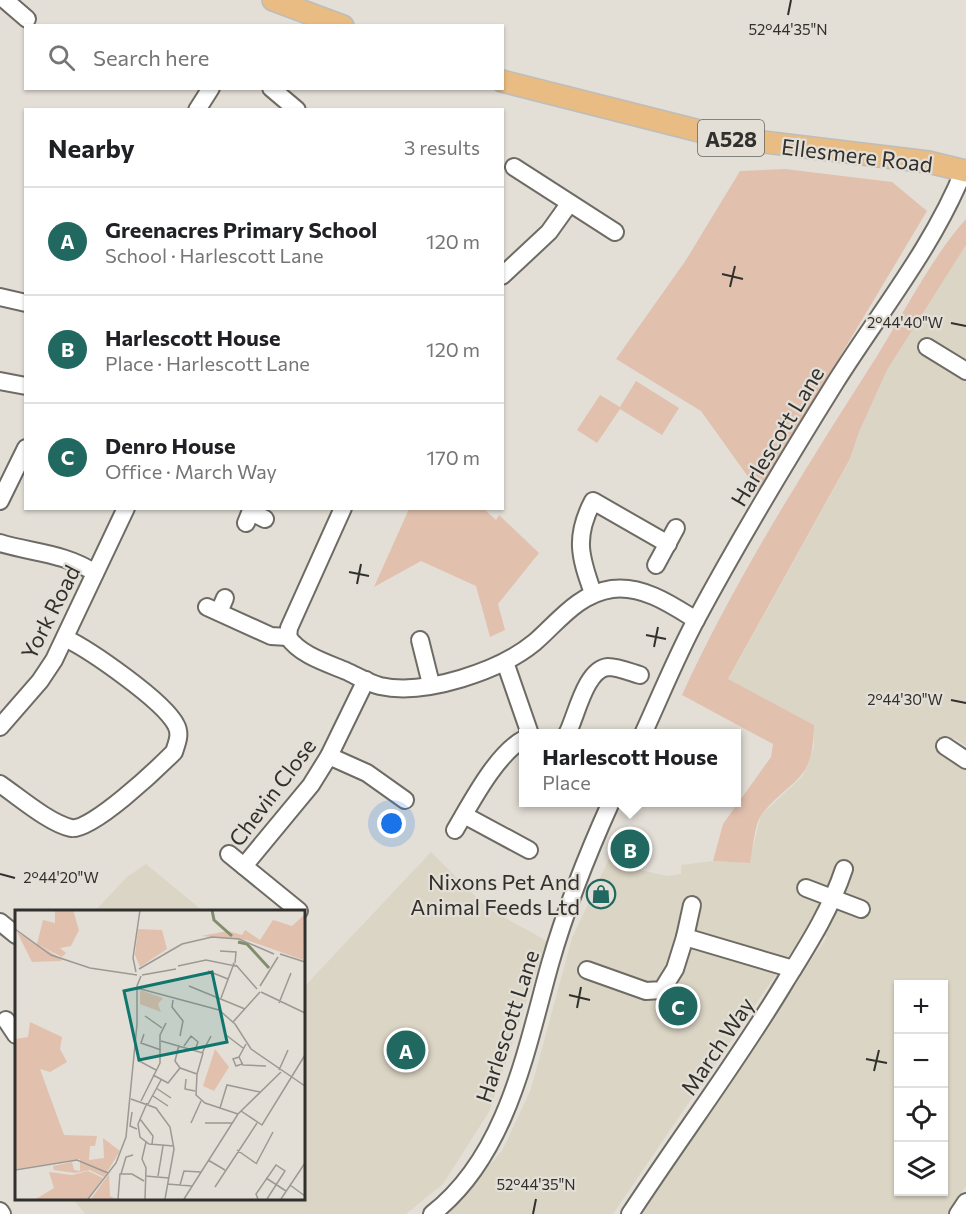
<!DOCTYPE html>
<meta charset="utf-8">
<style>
:root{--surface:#fff;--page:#f6f6f6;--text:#202124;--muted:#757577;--line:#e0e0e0;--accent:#216960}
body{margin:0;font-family:Commissioner,sans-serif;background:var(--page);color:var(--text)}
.controls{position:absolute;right:18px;bottom:18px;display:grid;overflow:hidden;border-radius:0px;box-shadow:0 2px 4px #0004}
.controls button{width:54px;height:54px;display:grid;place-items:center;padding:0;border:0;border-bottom:2px solid var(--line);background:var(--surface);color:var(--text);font:30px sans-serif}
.you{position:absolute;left:392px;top:824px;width:21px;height:21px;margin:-15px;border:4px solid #fff;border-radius:50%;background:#1a73e8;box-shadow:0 0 0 9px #1a73e833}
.badge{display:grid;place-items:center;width:39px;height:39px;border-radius:50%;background:var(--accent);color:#fff;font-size:20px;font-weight:700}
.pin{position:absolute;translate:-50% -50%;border:3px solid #fff;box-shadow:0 2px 6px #0006}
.popup{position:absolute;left:519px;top:729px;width:222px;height:78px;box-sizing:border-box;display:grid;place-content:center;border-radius:0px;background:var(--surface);filter:drop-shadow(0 2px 4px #0005);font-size:20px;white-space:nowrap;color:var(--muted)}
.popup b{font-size:22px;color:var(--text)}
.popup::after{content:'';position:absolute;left:50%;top:100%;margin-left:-12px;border:12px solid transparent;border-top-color:var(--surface)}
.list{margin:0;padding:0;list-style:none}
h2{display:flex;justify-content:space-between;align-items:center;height:78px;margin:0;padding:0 24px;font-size:26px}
h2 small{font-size:20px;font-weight:400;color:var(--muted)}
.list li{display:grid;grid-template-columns:39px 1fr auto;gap:18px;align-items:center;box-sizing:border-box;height:108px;padding:0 24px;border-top:2px solid var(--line)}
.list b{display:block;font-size:22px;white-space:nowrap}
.list p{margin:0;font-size:20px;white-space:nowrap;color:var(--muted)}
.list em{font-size:20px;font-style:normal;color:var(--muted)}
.icon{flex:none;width:33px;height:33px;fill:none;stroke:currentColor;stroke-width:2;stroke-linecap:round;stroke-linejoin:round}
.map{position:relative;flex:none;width:966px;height:1214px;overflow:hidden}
.search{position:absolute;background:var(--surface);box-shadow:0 2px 4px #0004;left:24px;top:24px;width:480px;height:66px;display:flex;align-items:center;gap:15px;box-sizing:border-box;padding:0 21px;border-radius:0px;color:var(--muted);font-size:22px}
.panel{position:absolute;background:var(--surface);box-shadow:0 2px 4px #0004;left:24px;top:108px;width:480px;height:402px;border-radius:0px}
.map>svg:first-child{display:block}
.built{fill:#dbd5c5;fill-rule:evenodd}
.green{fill:#e1c0ae}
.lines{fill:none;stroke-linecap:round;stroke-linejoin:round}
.minor-casing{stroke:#6e6b64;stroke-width:20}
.major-casing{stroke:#bdbdbc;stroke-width:24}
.minor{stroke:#fff;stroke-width:16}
.major{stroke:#e8bc83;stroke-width:21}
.ticks{fill:none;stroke:#31302d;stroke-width:2}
.labels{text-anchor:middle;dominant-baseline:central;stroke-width:4.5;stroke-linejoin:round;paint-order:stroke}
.shield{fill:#e3dfd7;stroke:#666460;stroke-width:1.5}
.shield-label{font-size:21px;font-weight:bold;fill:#31302d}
.street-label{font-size:22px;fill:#31302d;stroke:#e3dfd7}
.poi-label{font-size:22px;fill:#31302d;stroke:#e3dfd7;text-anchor:end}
.inset-river{fill:none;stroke:#818e6e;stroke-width:3}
.inset-road{fill:none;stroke:#9c9993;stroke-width:1.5}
.view{fill:#0f766e;fill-opacity:0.15;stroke:#0f766e;stroke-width:3}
.inset-edge{fill:none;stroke:#31302d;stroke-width:3}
.ticks-label{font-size:15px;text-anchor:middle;fill:#31302d;stroke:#e3dfd7;stroke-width:4.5;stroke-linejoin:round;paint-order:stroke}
</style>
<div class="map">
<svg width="966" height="1214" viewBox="0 0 966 1214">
<rect width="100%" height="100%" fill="#e3dfd7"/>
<g class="built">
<path d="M 966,245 L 966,746 L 954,738 L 940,753 L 952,763 L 966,770 L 966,1186 L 947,1214 L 637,1214 L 827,937 L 809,926 L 613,1214 L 446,1214 L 502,1151 L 531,1089 L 572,938 L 609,859 L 623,866 L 667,876 L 681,874 L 681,865 L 713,861 L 749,863 L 761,815 L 802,777 L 814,747 L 814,725 L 728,680 L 850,460 L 859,432 L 887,370 ZM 898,984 L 944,984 L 944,1192 L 898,1192 Z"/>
<polygon points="431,852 487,908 547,941 489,1112 443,1184 406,1214 85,1214 72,1198 303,1198 303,988"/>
<polygon points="146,864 198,907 203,911 95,911 127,877"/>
</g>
<g class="green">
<polygon points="785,169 892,182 927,211 759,492 701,411 616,359 686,260 740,171"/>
<path d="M 966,219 L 966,245 L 887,370 L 859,432 L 850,459 L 728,679 L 814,725 C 813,784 793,776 762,814 C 754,824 753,850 750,863 L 713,861 L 723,824 L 771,757 L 773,744 L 682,695 C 736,577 807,466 877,356 C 903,314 934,254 966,219 Z"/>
<polygon points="636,381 679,408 662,435 620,409 597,443 577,430 600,395 620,407"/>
<polygon points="409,509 484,509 496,520 499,515 539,553 498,604 505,630 490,637 476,586 421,561 374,587"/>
</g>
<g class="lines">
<g class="minor-casing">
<g id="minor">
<polyline points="5,0 27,19"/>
<polyline points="271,88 297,110"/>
<polyline points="197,110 211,88"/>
<polyline points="514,167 615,232"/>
<polyline points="502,276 549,232 569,204"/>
<polyline points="0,297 26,303"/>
<polyline points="927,347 966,371"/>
<polyline points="0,381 26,386"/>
<polyline points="0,501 26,448"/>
<polyline points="251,512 265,519"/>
<polyline points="246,523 252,508"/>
<path d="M 0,543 C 33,553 65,553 95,573"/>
<polyline points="656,565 676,528"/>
<path d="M 593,593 C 580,557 574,537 593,501 L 668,544"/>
<polyline points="207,607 271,636 288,637"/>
<polyline points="219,612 225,598"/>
<path d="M 288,637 C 300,655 327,663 346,671 C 357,676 368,683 380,686 C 425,696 500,671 535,642 C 559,621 578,594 612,589 C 643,585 672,605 696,620"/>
<polyline points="288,637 289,628 343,508"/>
<polyline points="420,640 431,684"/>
<polyline points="505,662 530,734"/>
<polyline points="0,727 40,681 54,660 126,508"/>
<path d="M 567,734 C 576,718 585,669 608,667 C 618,667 630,672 640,675"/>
<path d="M 643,734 C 661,695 677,655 697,618 C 740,538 787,460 835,383 C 879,313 933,247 964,170"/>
<polyline points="945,746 966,760"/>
<polyline points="329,756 367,773 405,800"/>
<path d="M 0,784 C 19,797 49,823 71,828 C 91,832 158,768 174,752 C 177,743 181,734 176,725 C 164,701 90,650 65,638"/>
<polyline points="464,815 529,850"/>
<path d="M 455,830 C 471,803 496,754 524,739"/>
<polyline points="229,854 299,911"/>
<polyline points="244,866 311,785 329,756 366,680"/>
<polyline points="806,888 861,909"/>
<polyline points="0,922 16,935"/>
<polyline points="685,937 692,905"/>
<polyline points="587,970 646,991 662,990 675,969 685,937 793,969"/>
<polyline points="6,1020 16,1035"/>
<polyline points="0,1211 2,1214"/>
<path d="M 432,1214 C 507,1156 526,1050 550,964 C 566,908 587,855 611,802"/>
<path d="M 630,1214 C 681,1136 737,1062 785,982 C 808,945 830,911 844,869"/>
<polyline points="958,1214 966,1202"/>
</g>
</g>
<g class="major-casing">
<g id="major">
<polyline points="273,0 343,26"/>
<polyline points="502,81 723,137 928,162 966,171"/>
</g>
</g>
<use href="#minor" class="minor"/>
<use href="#major" class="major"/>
</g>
<path class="ticks" d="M 788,15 L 791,0M 722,274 L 743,279M 730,287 L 735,266M 951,323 L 966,326M 349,572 L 369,576M 357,584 L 361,564M 646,635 L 666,639M 654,647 L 658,627M 951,700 L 966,703M 0,874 L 15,878M 569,995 L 590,1000M 577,1008 L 581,987M 866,1059 L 887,1063M 874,1071 L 879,1050M 533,1214 L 536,1199"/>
<defs>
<g id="shop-ring" transform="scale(1.5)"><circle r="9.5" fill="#e3dfd7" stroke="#216960" stroke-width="1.5"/><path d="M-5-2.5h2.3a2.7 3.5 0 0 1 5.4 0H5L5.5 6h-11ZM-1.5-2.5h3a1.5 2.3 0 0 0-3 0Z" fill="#216960"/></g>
</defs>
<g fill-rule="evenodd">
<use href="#shop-ring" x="601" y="894"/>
</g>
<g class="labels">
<rect class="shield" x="698" y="120" width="66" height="36" rx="4.5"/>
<g class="shield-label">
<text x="731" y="138">A528</text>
</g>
<g class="street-label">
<text transform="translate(857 155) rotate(7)">Ellesmere Road</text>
<text transform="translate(777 436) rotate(-59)">Harlescott Lane</text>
<text transform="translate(50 612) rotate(-63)">York Road</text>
<text transform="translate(272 792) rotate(-53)">Chevin Close</text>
<text transform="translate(507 1026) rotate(-72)">Harlescott Lane</text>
<text transform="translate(717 1046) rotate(-56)">March Way</text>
</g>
<g class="poi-label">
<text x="580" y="881">Nixons Pet And<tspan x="580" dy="25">Animal Feeds Ltd</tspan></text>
</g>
</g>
<g transform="translate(15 910)">
<rect width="290" height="290" fill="#e3dfd7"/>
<path d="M 40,0 L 58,0 L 64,20 L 56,36 L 45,38 L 51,43 L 47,47 L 22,34 L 28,10 L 40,13 ZM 289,5 L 288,50 L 232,30 L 186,26 L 213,21 L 227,25 L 230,20 L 245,30 L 258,10 L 277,16 ZM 123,19 L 147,20 L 152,39 L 125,57 L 120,45 ZM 2,22 L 47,49 L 46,51 L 17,52 ZM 125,80 L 148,88 L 143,94 L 146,102 L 125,94 ZM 15,112 L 47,127 L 45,139 L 52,152 L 35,162 L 25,159 L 49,225 L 82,226 L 80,236 L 75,236 L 74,250 L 89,248 L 88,228 L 105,241 L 89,267 L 75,260 L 60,263 L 39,260 L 38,256 L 57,252 L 59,260 L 65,261 L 65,249 L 0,259 L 0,129 L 13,127 ZM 200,139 L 214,157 L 199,181 L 188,176 ZM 73,261 L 88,268 L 73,289 L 21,289 L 39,278 L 34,262 L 57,265 ZM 94,264 L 95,286 L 101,289 L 76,289 Z" fill="#e1c0ae"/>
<path class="inset-river" d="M 197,0 L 199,10 L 217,26M 223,32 L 232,34 L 254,58"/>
<path class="inset-road" d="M 0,19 L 36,45 L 75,58 L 122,65M 205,41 L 221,42 L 220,53M 265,44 L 290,52M 221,55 L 242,79M 163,56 L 191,50 L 220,56 L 218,53M 124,59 L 167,34 L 197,27 L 224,29 L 259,44M 193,61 L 213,69M 121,62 L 118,48 L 125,0M 127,65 L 161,59M 174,76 L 230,99M 245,76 L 263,47M 122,78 L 204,100 L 220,114 L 236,139 L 290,176M 246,82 L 290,103M 206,88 L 218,56M 158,90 L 157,97 L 168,111 L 165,126M 264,93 L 276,63M 130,106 L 147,118M 218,112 L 245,82M 129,124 L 126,133 L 146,140M 211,125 L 228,138M 146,131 L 188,143 L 182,164 L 181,185 L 190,193 L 223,204M 231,134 L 224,147 L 228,155 L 251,156M 164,135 L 160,151 L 165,158M 169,136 L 176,126 L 183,132 L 180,140M 187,143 L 196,126M 224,147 L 218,149 L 221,156 L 227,154M 125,148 L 124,151 L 141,160M 264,160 L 273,140M 138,165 L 153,173 L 165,158 L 182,164M 171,169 L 170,179 L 180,181M 141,178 L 156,188M 138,186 L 153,196M 116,189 L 141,198 L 155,217 L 159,239 L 150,289M 126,191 L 145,153 L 145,125 L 151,113M 132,193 L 123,214 L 125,227 L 134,234 L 159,236M 133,194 L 146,170M 205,198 L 212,175 L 245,182M 226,201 L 247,215 L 290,145M 117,202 L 115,216 L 122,219M 125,209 L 138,226 L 137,234M 176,213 L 186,191M 190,213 L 217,213M 222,240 L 242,254M 193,250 L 210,260M 241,254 L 258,222M 0,260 L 62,250 L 93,263M 106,264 L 111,247 L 118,245M 130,266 L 154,268M 143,266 L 148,236M 251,268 L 271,281M 152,274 L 177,276M 165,275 L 169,261 L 186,262M 275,275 L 290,286M 200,277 L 242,213M 73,289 L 101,253 L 111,227 L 122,114 L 122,76 L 126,66M 103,289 L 105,264 L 117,264 L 129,271M 130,289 L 131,258 L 127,249 L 131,232M 169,289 L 223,204 L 266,162M 243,289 L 241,284 L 261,255 L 270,261 L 252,289M 266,289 L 290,253"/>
<path class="view" d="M 197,62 L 212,132 L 124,150 L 109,81 Z"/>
<rect width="290" height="290" class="inset-edge"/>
</g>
<g class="ticks-label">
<text x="788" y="35">52°44'35"N</text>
<text x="905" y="328">2°44'40"W</text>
<text x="905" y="705">2°44'30"W</text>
<text x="61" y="883">2°44'20"W</text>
<text x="536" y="1190">52°44'35"N</text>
</g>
</svg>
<div class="controls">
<button>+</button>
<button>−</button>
<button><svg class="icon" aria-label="locate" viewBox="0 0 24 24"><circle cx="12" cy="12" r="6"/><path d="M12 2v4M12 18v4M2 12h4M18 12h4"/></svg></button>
<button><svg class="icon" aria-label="layers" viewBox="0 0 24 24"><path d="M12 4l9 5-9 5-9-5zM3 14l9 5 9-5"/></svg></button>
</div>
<div class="you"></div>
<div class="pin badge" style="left:406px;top:1050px">A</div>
<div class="pin badge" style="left:630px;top:849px">B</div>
<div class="popup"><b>Harlescott House</b>Place</div>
<div class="pin badge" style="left:678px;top:1006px">C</div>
<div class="search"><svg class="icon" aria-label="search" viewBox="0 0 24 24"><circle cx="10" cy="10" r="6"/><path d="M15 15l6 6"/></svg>Search here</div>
<section class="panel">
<h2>Nearby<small>3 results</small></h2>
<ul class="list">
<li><span class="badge">A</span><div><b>Greenacres Primary School</b><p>School · Harlescott Lane</p></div><em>120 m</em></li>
<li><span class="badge">B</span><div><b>Harlescott House</b><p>Place · Harlescott Lane</p></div><em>120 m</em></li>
<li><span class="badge">C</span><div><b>Denro House</b><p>Office · March Way</p></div><em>170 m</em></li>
</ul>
</section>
</div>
